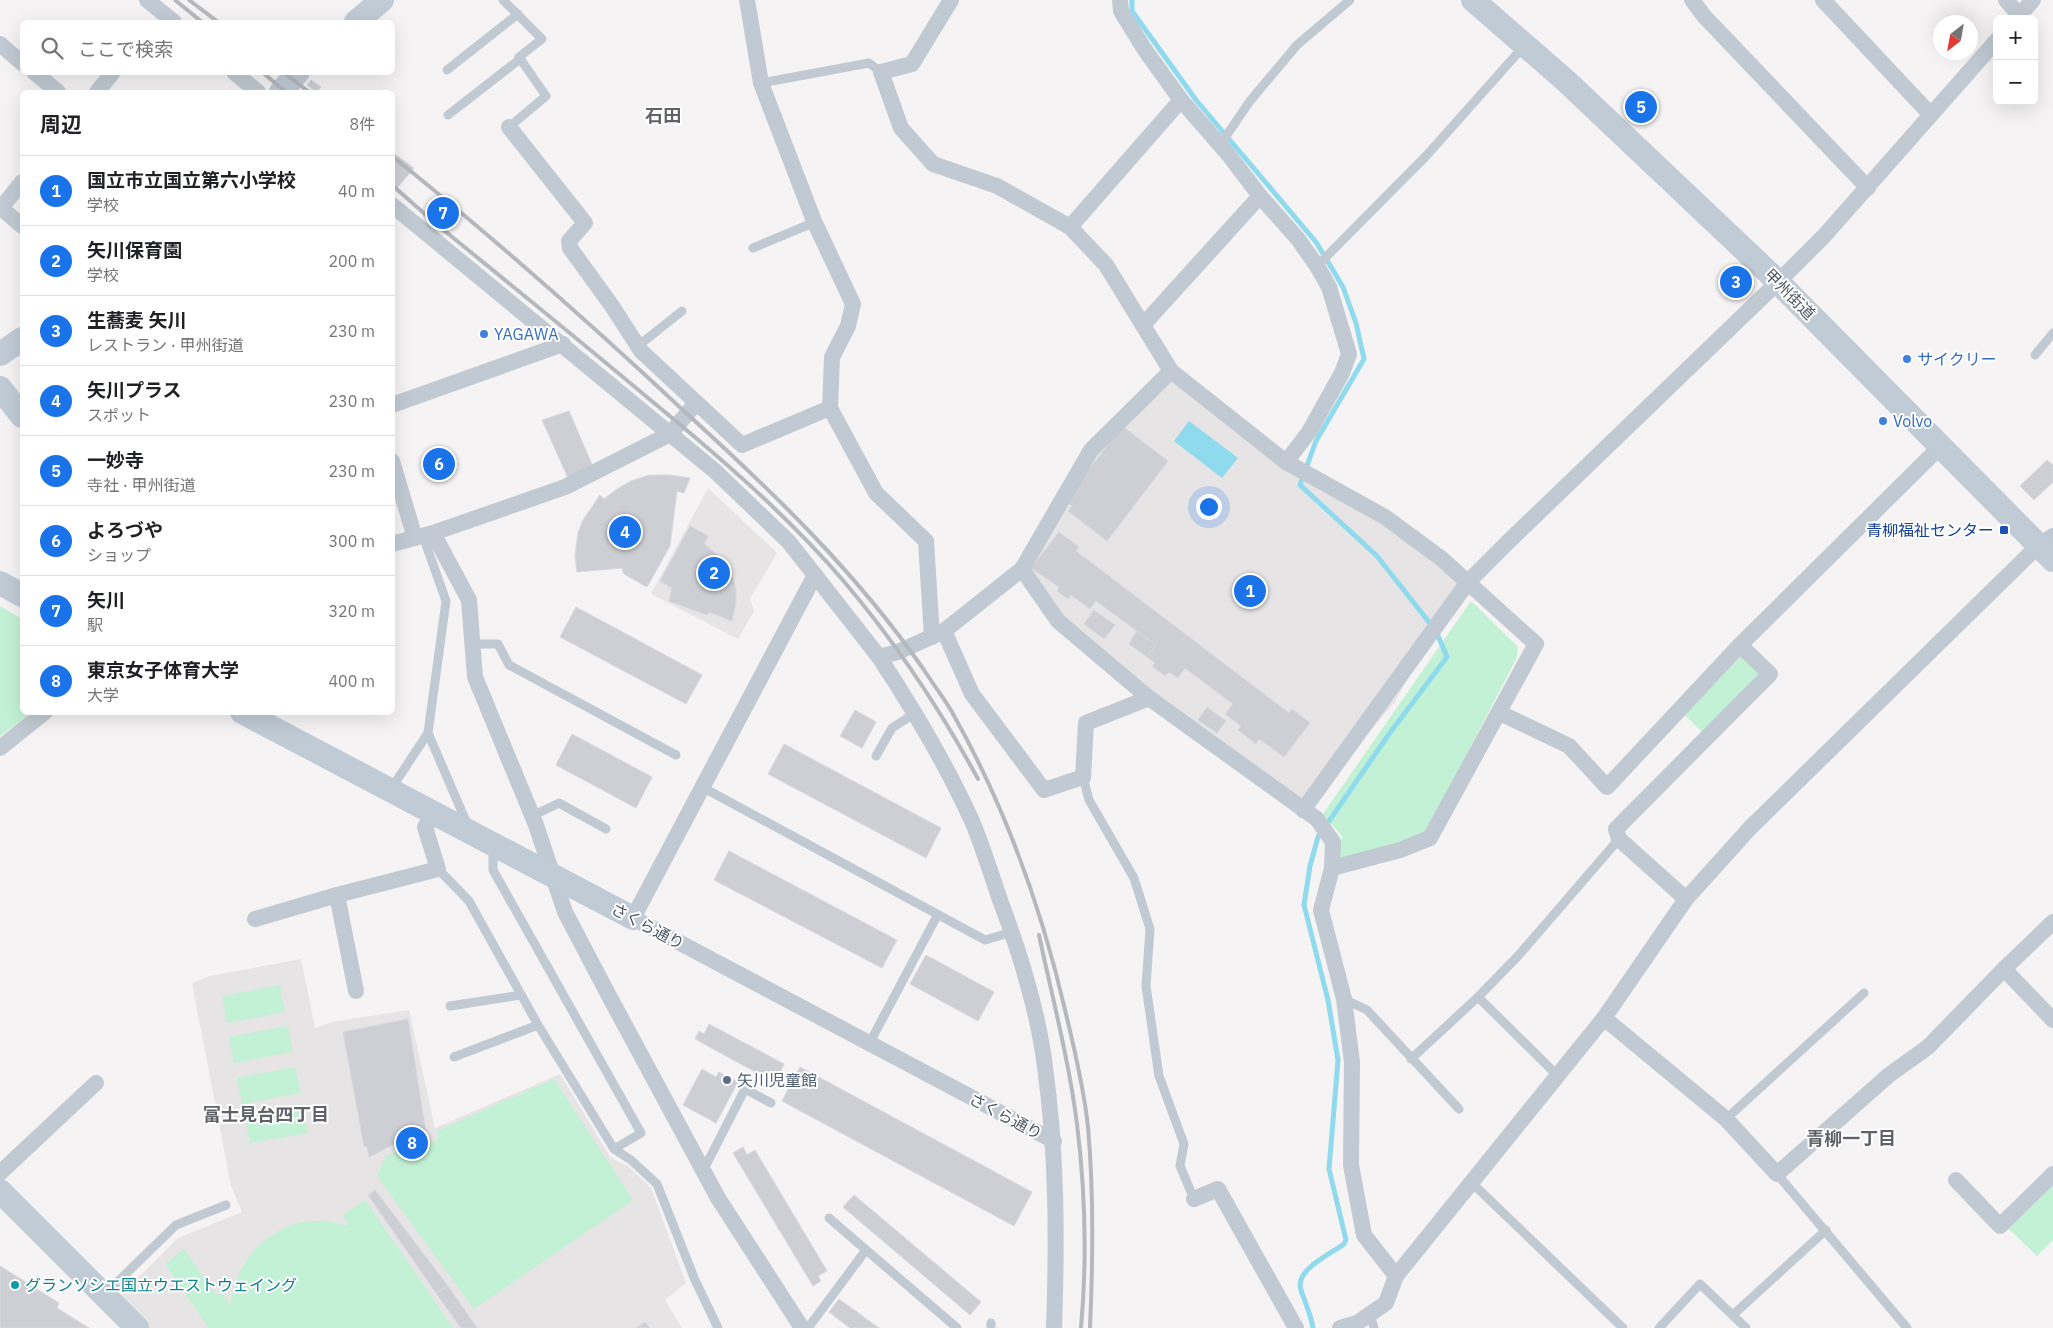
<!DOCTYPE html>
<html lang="ja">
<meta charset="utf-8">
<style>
:root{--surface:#fff;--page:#f2f2f2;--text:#202124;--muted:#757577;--line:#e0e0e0;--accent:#1a73e8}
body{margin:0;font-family:"IBM Plex Sans","Noto Sans JP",sans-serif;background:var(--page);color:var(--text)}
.controls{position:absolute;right:15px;top:15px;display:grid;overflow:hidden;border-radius:8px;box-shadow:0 5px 20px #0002}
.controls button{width:45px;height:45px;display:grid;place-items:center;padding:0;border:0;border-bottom:1px solid var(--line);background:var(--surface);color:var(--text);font:25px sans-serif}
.compass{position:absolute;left:1933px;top:15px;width:45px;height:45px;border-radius:50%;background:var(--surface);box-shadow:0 5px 20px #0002;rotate:211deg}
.you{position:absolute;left:1208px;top:506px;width:18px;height:18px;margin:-12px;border:4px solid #fff;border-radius:50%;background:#1a73e8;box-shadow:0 0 0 8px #1a73e833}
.badge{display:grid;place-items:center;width:32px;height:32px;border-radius:50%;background:var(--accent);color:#fff;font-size:16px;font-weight:700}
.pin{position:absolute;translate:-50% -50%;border:2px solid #fff;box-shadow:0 1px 5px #0006}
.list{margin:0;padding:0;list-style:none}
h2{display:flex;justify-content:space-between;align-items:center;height:65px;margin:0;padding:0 20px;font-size:21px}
h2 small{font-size:16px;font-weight:400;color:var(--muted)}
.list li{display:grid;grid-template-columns:32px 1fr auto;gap:15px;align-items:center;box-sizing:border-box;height:70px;padding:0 20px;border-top:1px solid var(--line)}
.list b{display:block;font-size:19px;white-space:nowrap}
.list p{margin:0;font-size:16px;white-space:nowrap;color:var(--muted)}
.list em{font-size:16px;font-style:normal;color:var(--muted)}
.icon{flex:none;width:28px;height:28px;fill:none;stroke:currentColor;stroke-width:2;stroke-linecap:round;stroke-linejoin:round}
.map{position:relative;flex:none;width:2053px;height:1328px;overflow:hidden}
.search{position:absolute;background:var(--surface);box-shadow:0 5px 20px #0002;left:20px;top:20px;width:375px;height:55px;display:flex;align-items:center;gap:12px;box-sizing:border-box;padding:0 18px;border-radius:8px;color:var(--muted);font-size:19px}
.panel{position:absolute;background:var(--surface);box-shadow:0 5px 20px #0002;left:20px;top:90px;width:375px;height:625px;border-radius:8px}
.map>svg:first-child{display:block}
.education{fill:#e6e4e5}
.green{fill:#c3f1d5}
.water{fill:#90daee}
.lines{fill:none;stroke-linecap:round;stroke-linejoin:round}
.stream{stroke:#90daee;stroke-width:5}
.building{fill:#cdcfd5;stroke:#d7d9de}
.lane{stroke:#c1cad2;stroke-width:9}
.street{stroke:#c1cad2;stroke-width:16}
.secondary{stroke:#c1cbd6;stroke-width:24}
.rail{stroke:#b5b8bd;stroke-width:4}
.shop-dot{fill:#3f7fe0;stroke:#fff;stroke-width:2}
.transit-dot{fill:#1a4fb4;stroke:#fff;stroke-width:2}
.service-dot{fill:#5c6f8a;stroke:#fff;stroke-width:2}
.culture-dot{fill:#0f9aa8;stroke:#fff;stroke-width:2}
.labels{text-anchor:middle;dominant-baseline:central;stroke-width:4;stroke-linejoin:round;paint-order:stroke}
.street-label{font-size:16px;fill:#4a5661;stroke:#fff}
.shop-label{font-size:16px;fill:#366cbe;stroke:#fff;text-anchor:start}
.transit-label{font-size:16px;fill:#164399;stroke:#fff;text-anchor:end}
.service-label{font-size:16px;fill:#4e5e75;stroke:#fff;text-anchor:start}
.culture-label{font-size:16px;fill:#0d838f;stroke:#fff;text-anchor:start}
.neighbourhood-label{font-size:18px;font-weight:bold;fill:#5f6368;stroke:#fff}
</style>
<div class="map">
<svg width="2053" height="1328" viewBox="0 0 2053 1328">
<rect width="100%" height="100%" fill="#f5f3f3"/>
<g class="education">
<polygon points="1171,371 1311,477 1468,582 1428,640 1395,702 1303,810 1058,621 1022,569 1091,450"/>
<polygon points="708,488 777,553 750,599 754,611 738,639 651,594"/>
<polygon points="301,959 315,1028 332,1022 409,1010 435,1128 560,1074 611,1158 628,1166 651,1188 686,1283 665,1300 682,1328 146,1328 120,1296 178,1238 242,1212 231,1186 192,983 210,976"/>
</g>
<g class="green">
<polygon points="1471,601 1518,647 1517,657 1429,827 1423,834 1338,861 1342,836 1323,814"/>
<polygon points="0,606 22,619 22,712 31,713 0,736"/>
<polygon points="1743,654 1762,672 1703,733 1684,714"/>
<polygon points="280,985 285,1012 227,1023 222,996"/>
<polygon points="288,1026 293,1052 234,1063 229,1037"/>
<polygon points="295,1067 301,1093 242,1104 237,1078"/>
<polygon points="554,1079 633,1200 474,1309 377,1176 386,1156 422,1141 430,1144 438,1140 437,1131"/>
<polygon points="303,1106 308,1133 250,1143 245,1117"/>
<polygon points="2053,1183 2053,1240 2037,1256 2008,1228"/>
<path d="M 365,1200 L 453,1328 L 209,1328 L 165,1264 L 184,1249 L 216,1295 L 221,1292 L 230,1306 C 232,1298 232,1290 235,1283 C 247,1249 279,1222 315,1221 C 327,1220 338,1224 349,1226 L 343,1215 Z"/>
</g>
<polygon class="water" points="1189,421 1238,458 1222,478 1174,441"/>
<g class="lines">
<path class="stream" d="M 1132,0 L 1132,11 L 1196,100 L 1316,242 L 1343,287 L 1356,323 L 1364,359 L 1316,441 L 1300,485 L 1377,556 L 1436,631 L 1447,657 L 1389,734 L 1318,837 L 1310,866 L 1304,905 L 1328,1000 L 1338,1060 L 1329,1169 L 1346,1240 L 1344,1244 C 1331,1254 1294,1270 1301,1290 C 1305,1303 1311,1314 1313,1328"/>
</g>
<g class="building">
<polygon points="311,80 321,87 316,92 307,85"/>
<polygon points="392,152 414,168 392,194"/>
<polygon points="569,411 593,467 568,478 542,420"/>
<polygon points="1122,426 1168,461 1107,541 1068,511 1072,506 1065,501"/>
<polygon points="2047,460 2053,465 2053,482 2034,500 2020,486"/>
<polygon points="649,475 670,475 690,478 684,493 677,491 670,546 647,587 624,574 622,568 577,572 575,556 578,533 583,520 600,495 604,499 617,489 631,481"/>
<polygon points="690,526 708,536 704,544 725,561 732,575 736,589 736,603 732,621 709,612 707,615 669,601 672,588 660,581"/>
<polygon points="1059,532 1079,547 1076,551 1289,713 1292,709 1310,723 1284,757 1259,739 1256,744 1238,730 1241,726 1225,714 1233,704 1185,668 1178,678 1169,672 1165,676 1152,666 1155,663 1147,657 1156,645 1096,601 1090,609 1071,595 1068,599 1057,591 1059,587 1031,568"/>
<polygon points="576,607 702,675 686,704 560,637"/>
<polygon points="1094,610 1115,625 1104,639 1084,624"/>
<polygon points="1137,631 1156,645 1147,657 1129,644"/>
<polygon points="1207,707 1226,721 1217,733 1198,720"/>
<polygon points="855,710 876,722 862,748 840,736"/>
<polygon points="572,734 652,777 636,808 556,765"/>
<polygon points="784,744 941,828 926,858 768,774"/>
<polygon points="729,851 897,940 882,968 714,880"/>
<polygon points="926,955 994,992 978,1021 910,984"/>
<polygon points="408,1019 426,1133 412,1135 369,1157 367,1147 364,1146 343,1032"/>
<polygon points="709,1024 784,1064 780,1073 786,1076 781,1086 695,1039 699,1031 704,1034"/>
<polygon points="800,1067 1032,1192 1014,1226 782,1101"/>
<polygon points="702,1069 716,1077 719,1072 738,1082 716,1123 683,1105"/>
<polygon points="743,1147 747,1155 755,1150 827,1271 818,1276 821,1281 813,1286 733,1153"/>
<polygon points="375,1190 448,1286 436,1293 368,1195"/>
<polygon points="854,1195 981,1302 970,1315 843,1207"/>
<polygon points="0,1266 59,1303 57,1308 89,1328 0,1328"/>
<polygon points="448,1286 477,1328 461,1328 436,1293"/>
<polygon points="839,1299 879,1328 850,1328 829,1312"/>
<polygon points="645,1322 650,1328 636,1328"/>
</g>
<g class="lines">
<g class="lane">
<polyline points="503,0 542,39 519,57 546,96 509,127"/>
<polyline points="447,70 518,14"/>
<polyline points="761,83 869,63 881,72"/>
<polyline points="448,115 520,59"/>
<polyline points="1220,145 1250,101 1297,45 1350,0"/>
<polyline points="753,248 815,222"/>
<polyline points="1317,266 1427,155 1524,46"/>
<polyline points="638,346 682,311"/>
<polyline points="2035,355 2053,333"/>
<polyline points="423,536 446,601 428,733 468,826"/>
<polyline points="473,644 498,644 509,665 676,755"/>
<polyline points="876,756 892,728 915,713"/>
<polyline points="1083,777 1089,800 1134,878 1150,929 1146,986 1159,1076 1184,1144 1180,1166 1194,1199"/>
<polyline points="702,787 985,940 1012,932"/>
<polyline points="391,789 428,733"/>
<polyline points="532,816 559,803 606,829"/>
<polyline points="493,846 493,870 641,1133 614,1149"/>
<polyline points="438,869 469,901 538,1025 614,1149 631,1160 657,1184 695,1280 718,1328"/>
<polyline points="1478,997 1558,1076"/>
<polyline points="1344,999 1367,1010 1459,1109"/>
<polyline points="450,1006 521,995"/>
<polyline points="869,1044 937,916"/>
<polyline points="454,1057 538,1025"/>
<polyline points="1411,1059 1478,997 1518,956 1619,839"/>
<polyline points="1726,1119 1864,993"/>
<polyline points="703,1171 745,1089 771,1103"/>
<polyline points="1777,1174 1907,1328"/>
<polyline points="1471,1182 1623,1328"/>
<polyline points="829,1218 957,1328"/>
<polyline points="104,1295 176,1225 226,1205"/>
<polyline points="1370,1314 1374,1328"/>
<polyline points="1734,1314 1826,1230"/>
<polyline points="808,1328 866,1250"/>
<polyline points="991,1328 991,1323"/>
<polyline points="1659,1328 1700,1284 1746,1328"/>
</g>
<g class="street">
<polyline points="147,0 174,22"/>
<polyline points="747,0 761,83 814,221 853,304 848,326 832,357 830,408 876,493 926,541 932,637"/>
<polyline points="951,0 912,64 881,72 901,128 933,164 997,186 1070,227 1106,265 1171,371"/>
<polyline points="1120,0 1121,11 1145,50 1181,100 1228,154 1260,196 1298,239 1317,266 1329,287 1349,354 1342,373 1309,432 1286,462"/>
<polyline points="1692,0 1704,16 1868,188"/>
<polyline points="1823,0 1930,114"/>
<polyline points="2006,0 2019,15"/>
<polyline points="2016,19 2033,0"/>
<polyline points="0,44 22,63"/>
<polyline points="34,72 58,92"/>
<polyline points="234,72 258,92"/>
<polyline points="97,92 113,72"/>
<polyline points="509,127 585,223 569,241 570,248 612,306 641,351 742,445 830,408"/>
<polyline points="392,205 715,471 789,542 879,657"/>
<polyline points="0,207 22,226"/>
<polyline points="1,208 22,182"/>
<polyline points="1070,227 1181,100"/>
<polyline points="1143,325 1260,196"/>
<polyline points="392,405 563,344"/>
<polyline points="392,461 415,538"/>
<polyline points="433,533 469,600 475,677 536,825 565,912 608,994 718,1198 802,1328"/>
<polyline points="392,544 433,533 565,487 670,434 696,403"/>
<polyline points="1022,569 1091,450 1171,371 1286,462 1385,517 1442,559 1536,644 1430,838 1400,850 1332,868 1321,910 1344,999 1352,1062 1351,1165 1364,1235 1396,1276 1386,1303 1357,1323 1340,1328"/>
<polyline points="815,575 633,918 1054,1141"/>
<path d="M 944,631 L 898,652 L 879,657 C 914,710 946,764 972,821 C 983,847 991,874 1000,900 C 1020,953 1038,1010 1045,1067 C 1057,1154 1057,1241 1054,1328"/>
<polyline points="1149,698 1086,723 1083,777 1044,790 972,694 944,631 1022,569 1058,621 1149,698 1317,819 1333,842 1332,868"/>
<polyline points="1500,713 1569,746 1607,787 1740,645 1941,446"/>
<polyline points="0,748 45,712"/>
<polyline points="1303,810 1468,582 1507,543 1778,282 1824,236 1997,40"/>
<polyline points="337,895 356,991"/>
<polyline points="1686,899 1619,839 1616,829 1770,674 1740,645"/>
<polyline points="255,919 337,895 438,869 425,827 435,814"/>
<polyline points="2004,969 2053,922"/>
<polyline points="1604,1018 1726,1119 1777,1174 1889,1075 1928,1047 2004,969 2053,1020"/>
<polyline points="0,1173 96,1083"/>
<polyline points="1956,1180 2000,1226 2053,1174"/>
<polyline points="1194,1199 1218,1189 1296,1328"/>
<polyline points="1396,1276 1604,1018 1686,899 1750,828 2039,545 2053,536"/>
</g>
<g class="secondary">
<polyline points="1473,0 1565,80 1769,273 2053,560"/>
<polyline points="356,22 382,0"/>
<polyline points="281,92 298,72"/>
<polyline points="0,354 22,339"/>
<polyline points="0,388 22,416"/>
<polyline points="0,583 22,595"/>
<polyline points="242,712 633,918"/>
<polyline points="0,1191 137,1328"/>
</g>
<g class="rail">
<polyline points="175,0 202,22"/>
<polyline points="189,0 218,22"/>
<polyline points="262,72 286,92"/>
<polyline points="283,72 309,92"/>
<path d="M 392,156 C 494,238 590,323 685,412 C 772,491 857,573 924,670 C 933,684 944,698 952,712 C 1005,806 1042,909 1066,1014 C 1075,1051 1084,1089 1088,1127 C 1094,1193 1093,1261 1090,1328"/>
<path d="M 392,185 L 435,223 C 506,281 578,339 648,398 C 716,454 783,511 841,578 C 894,640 939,707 978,779"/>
<path d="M 1039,935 C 1052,996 1069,1061 1077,1124 C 1085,1189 1087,1262 1081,1328"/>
</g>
</g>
<g class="shop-dot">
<circle cx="484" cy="334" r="5"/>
<circle cx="1907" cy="359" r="5"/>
<circle cx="1883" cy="421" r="5"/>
</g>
<rect class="transit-dot" x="1999" y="525" width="10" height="10" rx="2.5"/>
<circle class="service-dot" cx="727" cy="1080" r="5"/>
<circle class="culture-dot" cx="15" cy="1285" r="5"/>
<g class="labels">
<g class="street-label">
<text transform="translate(1790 294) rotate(45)">甲州街道</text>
<text transform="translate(648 926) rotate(28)">さくら通り</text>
<text transform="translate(1006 1116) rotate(28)">さくら通り</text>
</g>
<g class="shop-label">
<text x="494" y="334">YAGAWA</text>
<text x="1917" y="359">サイクリー</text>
<text x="1893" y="421">Volvo</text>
</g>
<g class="transit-label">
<text x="1994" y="530">青柳福祉センター</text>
</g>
<g class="service-label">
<text x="737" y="1080">矢川児童館</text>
</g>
<g class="culture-label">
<text x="25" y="1285">グランソシエ国立ウエストウェイング</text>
</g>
<g class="neighbourhood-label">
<text x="663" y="115">石田</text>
<text x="266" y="1114">富士見台四丁目</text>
<text x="1851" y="1138">青柳一丁目</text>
</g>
</g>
</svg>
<div class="controls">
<button>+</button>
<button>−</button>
</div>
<svg class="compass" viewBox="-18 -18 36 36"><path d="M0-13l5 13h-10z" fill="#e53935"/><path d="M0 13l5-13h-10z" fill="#757577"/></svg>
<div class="you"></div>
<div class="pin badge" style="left:1250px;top:591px">1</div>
<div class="pin badge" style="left:714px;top:573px">2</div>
<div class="pin badge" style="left:1736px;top:282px">3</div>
<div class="pin badge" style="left:625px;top:532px">4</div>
<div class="pin badge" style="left:1641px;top:107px">5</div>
<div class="pin badge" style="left:439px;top:464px">6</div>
<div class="pin badge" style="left:443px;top:213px">7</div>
<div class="pin badge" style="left:412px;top:1143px">8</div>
<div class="search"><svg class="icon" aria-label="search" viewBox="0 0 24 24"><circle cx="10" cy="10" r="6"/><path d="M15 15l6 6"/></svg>ここで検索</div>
<section class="panel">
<h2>周辺<small>8件</small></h2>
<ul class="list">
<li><span class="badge">1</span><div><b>国立市立国立第六小学校</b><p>学校</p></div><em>40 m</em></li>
<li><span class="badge">2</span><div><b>矢川保育園</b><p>学校</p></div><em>200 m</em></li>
<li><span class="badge">3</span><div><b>生蕎麦 矢川</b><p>レストラン · 甲州街道</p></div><em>230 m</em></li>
<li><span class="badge">4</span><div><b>矢川プラス</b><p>スポット</p></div><em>230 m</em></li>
<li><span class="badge">5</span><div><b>一妙寺</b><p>寺社 · 甲州街道</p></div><em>230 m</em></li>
<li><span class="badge">6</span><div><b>よろづや</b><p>ショップ</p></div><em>300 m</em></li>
<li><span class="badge">7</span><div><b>矢川</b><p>駅</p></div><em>320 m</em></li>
<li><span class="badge">8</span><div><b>東京女子体育大学</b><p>大学</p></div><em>400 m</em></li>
</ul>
</section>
</div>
